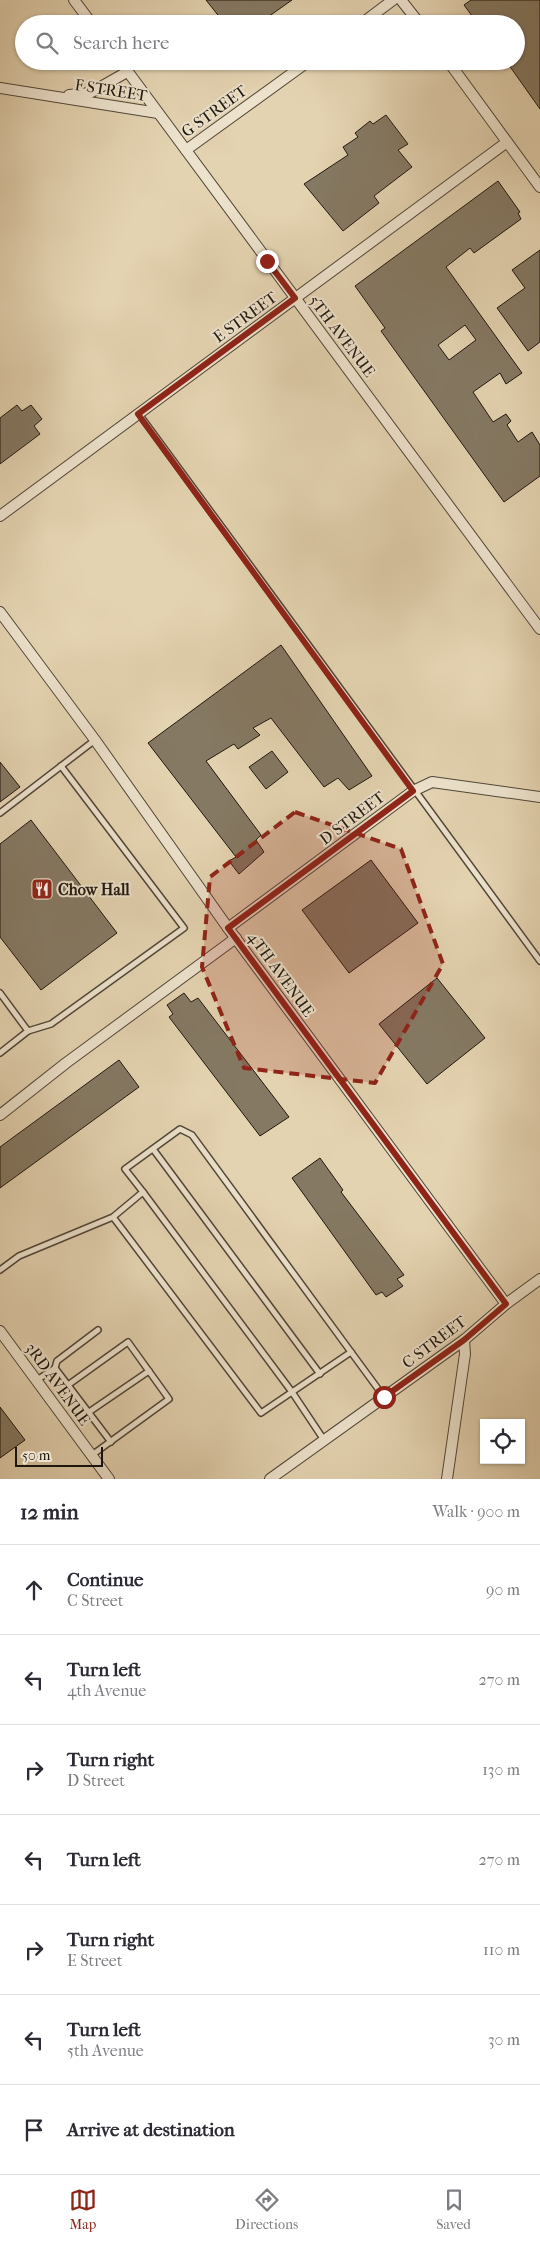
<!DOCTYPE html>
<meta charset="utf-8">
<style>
:root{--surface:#fff;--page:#f2f2f3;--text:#2b2b33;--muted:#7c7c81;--line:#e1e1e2;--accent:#8f2418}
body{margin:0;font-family:"IM FELL French Canon",serif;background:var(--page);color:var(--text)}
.controls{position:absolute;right:15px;bottom:15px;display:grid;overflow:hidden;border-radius:0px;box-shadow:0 1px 4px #0004}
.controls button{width:45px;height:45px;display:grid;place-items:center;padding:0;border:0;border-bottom:1px solid var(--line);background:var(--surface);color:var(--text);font:25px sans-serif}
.scale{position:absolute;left:15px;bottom:12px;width:88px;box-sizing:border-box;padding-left:5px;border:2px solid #1f170f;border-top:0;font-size:14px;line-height:18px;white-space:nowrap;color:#1f170f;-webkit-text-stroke:4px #ede2cc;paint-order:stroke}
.stop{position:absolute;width:15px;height:15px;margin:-11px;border:4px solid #8f2418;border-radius:50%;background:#fff}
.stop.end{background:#8f2418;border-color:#fff;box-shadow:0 1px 5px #0008}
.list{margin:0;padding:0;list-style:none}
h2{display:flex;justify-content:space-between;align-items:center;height:65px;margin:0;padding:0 20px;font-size:21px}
h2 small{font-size:16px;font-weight:400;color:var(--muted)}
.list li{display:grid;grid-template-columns:32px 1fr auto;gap:15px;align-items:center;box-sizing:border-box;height:90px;padding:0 20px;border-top:1px solid var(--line)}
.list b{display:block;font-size:19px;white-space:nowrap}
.list p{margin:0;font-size:16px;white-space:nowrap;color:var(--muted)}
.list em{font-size:16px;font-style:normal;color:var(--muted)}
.icon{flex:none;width:28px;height:28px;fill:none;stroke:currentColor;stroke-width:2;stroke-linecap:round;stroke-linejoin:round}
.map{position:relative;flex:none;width:540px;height:1479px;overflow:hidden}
.search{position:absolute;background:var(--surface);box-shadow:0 1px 4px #0004;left:15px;right:15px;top:15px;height:55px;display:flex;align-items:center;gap:12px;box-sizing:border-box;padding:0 18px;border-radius:28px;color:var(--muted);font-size:19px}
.sheet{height:695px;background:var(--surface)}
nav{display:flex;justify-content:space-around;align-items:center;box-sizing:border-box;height:70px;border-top:1px solid var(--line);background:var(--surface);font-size:14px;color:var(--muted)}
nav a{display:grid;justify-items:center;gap:2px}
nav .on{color:var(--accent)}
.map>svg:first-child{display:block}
.building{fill:#857963;stroke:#1f170f;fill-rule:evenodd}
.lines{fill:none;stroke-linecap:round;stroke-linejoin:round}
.lane-casing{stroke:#504638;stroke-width:8}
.street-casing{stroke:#504638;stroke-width:12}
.lane{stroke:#ede2cc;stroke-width:5}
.street{stroke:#ede2cc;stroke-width:10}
.route{stroke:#8f2418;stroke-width:6}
.marked{fill:#8f2418;fill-opacity:0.2;stroke:#8f2418;stroke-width:4;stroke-dasharray:10 6;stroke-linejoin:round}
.labels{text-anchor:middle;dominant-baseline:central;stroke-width:4;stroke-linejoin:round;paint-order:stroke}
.street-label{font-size:16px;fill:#1f170f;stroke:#ede2cc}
.poi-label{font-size:16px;font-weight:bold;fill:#1f170f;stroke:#ede2cc;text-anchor:start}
</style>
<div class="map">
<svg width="540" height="1479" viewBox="0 0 540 1479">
<rect width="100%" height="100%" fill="#e4d3b1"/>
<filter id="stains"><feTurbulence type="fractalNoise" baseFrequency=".004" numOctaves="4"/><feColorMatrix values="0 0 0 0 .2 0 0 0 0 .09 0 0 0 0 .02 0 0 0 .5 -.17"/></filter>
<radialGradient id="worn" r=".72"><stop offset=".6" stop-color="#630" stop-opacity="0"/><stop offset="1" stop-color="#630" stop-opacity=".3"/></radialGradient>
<g class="building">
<polygon points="206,0 292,0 258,24 225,24"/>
<polygon points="471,0 540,0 540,109 506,61 516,61 516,24 478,24 464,5"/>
<polygon points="386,115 408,144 398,150 412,167 374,196 379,203 343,231 304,184 348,155 343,147 358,137 355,133 370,121 373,124"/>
<path d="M 498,181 L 520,212 L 518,213 L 521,219 L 474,253 L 470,248 L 446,267 L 522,373 L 506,384 L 500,373 L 473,392 L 493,422 L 506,414 L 511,421 L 507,425 L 518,442 L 532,432 L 540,445 L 540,476 L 504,502 L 381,331 L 385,328 L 355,286 ZM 465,325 L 476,340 L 449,360 L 438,345 Z"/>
<polygon points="540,250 540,342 528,351 497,308 525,288 512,270"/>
<polygon points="17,405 22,411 31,405 42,419 34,426 40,434 0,464 0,418"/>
<polygon points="281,645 372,776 349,790 338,778 324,787 271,718 253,728 260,735 238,749 234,744 206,761 261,835 256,840 264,852 239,874 229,861 236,857 148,743"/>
<polygon points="272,751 288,772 266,789 249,767"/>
<polygon points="0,762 20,787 0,802"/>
<polygon points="31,820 117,933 41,990 0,937 0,844"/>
<polygon points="371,860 418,923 349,973 302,910"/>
<polygon points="437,978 485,1038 427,1084 379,1024"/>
<polygon points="184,993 191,1002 198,998 289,1117 260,1136 169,1017 173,1014 167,1005"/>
<polygon points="119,1060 139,1087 0,1188 0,1147"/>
<polygon points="320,1158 343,1190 341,1192 404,1275 397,1279 403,1286 386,1297 382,1292 376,1295 292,1178"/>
<polygon points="0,1407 25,1440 0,1458"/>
</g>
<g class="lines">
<g class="lane-casing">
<g id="lane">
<polyline points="139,414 540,961"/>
<polyline points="0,813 95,740"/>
<polyline points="0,993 28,1031 0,1053"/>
<polyline points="28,1031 51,1024 184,928 61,766"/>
<polyline points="153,1149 320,1374"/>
<polyline points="143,1192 292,1392 324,1440"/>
<polyline points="0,1270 19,1256 113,1217 143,1192 125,1169 180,1129 192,1135 351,1352 261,1413 113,1217"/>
<polyline points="351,1352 384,1397"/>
<polyline points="55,1368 57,1361 98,1330"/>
<polyline points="37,1380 55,1368 111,1442"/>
<polyline points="68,1385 128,1342 169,1399 92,1455"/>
<polyline points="89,1412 149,1371"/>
</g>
</g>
<g class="street-casing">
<g id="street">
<polyline points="74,0 92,24"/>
<polyline points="401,0 420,24"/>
<polyline points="361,24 393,0"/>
<polyline points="120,61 540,629"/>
<polyline points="448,61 540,187"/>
<polyline points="0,88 158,113"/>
<polyline points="69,95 90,93 127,72"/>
<polyline points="186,150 309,61"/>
<polyline points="0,516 507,142"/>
<polyline points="0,612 95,740 228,928 506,1304"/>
<polyline points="228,928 413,791 432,782 540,797"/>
<polyline points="0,1115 66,1063 236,938"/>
<polyline points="0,1331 109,1479"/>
<polyline points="270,1479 464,1340 506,1304 540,1279"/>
<polyline points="447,1479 465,1354 464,1340"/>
</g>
</g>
<use href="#lane" class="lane"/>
<use href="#street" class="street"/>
</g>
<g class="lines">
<polyline class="route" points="267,261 295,298 138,414 413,791 228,928 506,1304 464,1340 384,1397"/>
</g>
<path class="marked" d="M 295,812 L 401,849 L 443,964 L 375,1083 L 244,1068 L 202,967 L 210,877 Z"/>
<defs>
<g id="restaurant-square" transform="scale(1.125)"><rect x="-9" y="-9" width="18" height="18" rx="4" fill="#8f2418" stroke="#ede2cc"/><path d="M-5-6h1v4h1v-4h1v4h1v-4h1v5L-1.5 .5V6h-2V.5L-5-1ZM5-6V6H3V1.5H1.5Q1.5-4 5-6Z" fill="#fff"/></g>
</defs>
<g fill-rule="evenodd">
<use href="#restaurant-square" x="42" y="889"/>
</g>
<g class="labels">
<g class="street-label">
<text transform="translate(111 90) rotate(9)">F STREET</text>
<text transform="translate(214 111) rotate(-36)">G STREET</text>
<text transform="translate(245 317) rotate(-36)">E STREET</text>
<text transform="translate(342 336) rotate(53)">5TH AVENUE</text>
<text transform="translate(352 818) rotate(-37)">D STREET</text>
<text transform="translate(281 974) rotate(54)">4TH AVENUE</text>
<text transform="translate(434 1342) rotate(-37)">C STREET</text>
<text transform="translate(58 1384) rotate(54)">3RD AVENUE</text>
</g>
<g class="poi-label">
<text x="58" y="889">Chow Hall</text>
</g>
</g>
<rect width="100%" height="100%" filter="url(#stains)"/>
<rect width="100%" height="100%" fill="url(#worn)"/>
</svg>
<div class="controls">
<button><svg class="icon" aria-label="locate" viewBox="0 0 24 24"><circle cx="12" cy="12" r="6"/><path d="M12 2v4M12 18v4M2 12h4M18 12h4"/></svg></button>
</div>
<div class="scale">50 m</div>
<div class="stop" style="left:384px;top:1397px"></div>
<div class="stop end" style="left:267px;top:261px"></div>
<div class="search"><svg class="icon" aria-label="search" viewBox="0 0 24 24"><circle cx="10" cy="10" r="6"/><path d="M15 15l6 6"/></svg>Search here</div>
</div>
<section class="sheet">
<h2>12 min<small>Walk · 900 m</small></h2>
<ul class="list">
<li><svg class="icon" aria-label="ahead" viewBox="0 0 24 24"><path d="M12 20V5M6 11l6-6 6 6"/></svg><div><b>Continue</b><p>C Street</p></div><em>90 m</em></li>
<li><svg class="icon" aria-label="left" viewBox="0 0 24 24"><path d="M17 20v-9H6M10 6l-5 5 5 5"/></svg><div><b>Turn left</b><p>4th Avenue</p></div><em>270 m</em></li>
<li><svg class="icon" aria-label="right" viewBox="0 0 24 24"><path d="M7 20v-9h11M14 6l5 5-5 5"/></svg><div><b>Turn right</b><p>D Street</p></div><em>130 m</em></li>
<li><svg class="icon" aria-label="left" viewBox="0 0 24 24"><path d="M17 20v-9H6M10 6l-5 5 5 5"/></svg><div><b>Turn left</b></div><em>270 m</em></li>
<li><svg class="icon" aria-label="right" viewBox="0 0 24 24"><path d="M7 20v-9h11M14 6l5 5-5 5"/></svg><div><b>Turn right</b><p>E Street</p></div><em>110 m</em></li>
<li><svg class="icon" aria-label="left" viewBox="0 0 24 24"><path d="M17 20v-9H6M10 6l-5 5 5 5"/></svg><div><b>Turn left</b><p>5th Avenue</p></div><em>30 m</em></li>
<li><svg class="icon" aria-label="arrive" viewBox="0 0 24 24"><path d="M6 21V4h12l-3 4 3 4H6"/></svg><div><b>Arrive at destination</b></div></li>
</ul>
</section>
<nav>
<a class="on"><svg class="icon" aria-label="map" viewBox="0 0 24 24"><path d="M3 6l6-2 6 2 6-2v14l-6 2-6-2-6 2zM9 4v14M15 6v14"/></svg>Map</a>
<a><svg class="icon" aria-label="directions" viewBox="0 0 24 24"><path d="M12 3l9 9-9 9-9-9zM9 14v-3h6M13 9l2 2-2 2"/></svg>Directions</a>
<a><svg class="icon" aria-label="saved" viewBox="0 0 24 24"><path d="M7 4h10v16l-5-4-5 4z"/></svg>Saved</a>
</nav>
